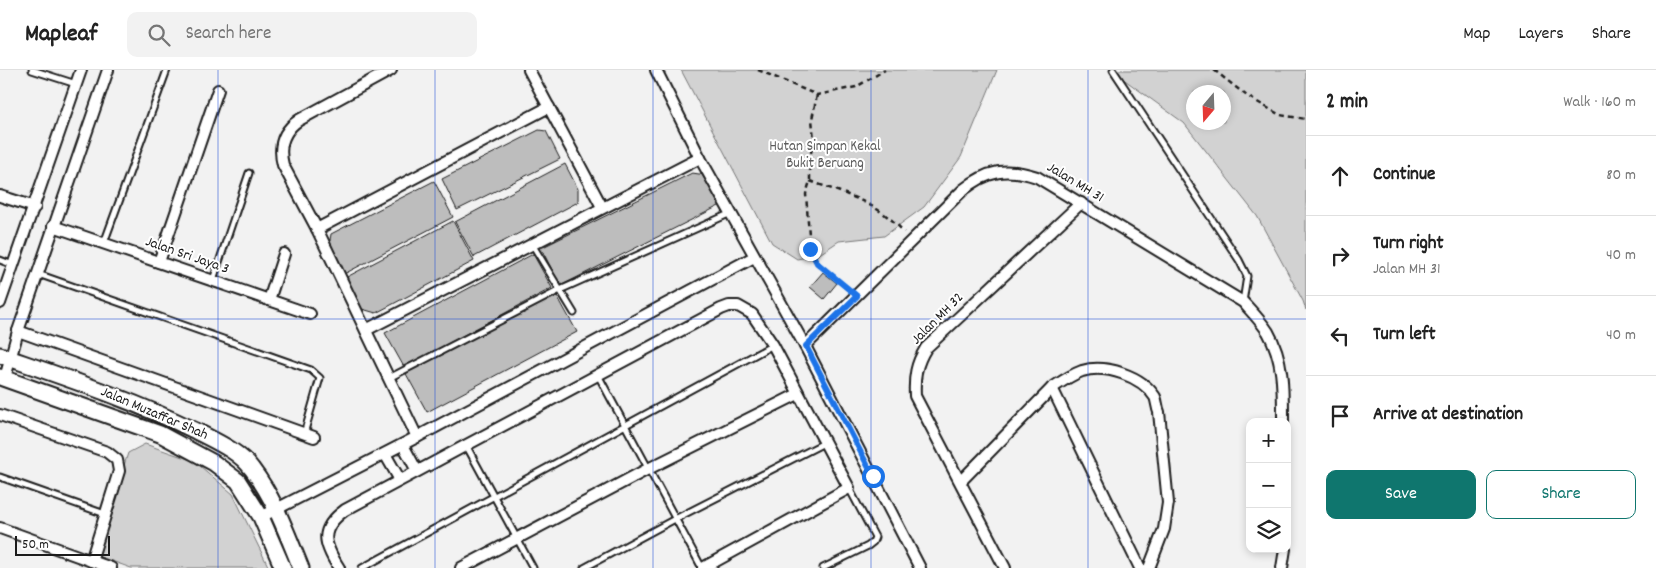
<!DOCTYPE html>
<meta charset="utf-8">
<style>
:root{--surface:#fff;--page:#f2f2f2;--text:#222;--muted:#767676;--line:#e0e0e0;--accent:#0f766e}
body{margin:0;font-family:Dekko,sans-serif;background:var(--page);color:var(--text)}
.controls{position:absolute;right:15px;bottom:15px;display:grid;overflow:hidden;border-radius:10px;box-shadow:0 2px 8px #0003}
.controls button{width:45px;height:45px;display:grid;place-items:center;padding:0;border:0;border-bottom:1px solid var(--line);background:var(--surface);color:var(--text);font:25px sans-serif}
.compass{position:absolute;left:1186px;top:15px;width:45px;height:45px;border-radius:50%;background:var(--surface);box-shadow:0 2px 8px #0003;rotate:199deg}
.scale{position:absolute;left:15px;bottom:12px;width:95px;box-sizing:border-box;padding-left:5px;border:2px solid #1c1c1c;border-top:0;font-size:14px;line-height:18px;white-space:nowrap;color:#1c1c1c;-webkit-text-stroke:4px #fff;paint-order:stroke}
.stop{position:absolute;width:15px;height:15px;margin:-11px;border:4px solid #1a73e8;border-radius:50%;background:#fff}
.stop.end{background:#1a73e8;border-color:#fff;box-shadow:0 1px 5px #0008}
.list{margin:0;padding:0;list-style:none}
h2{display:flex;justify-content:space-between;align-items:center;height:65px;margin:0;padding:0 20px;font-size:21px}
h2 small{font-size:16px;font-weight:400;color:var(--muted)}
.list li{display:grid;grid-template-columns:32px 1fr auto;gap:15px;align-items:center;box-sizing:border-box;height:80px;padding:0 20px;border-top:1px solid var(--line)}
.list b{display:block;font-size:19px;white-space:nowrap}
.list p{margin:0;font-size:16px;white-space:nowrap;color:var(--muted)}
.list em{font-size:16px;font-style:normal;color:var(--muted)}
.actions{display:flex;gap:10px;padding:15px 20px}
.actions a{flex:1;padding:11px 0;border:1px solid var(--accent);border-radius:10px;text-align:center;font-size:18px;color:var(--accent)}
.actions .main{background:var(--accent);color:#fff}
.icon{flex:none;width:28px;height:28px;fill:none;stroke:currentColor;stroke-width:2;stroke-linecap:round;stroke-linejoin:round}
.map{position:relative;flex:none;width:1306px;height:498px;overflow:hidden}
header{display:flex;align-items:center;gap:30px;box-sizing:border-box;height:70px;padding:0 25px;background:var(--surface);border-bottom:1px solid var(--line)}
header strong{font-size:24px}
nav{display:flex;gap:28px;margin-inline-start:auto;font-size:18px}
.search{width:350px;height:45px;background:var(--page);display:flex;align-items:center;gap:12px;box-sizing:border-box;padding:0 18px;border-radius:10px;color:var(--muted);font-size:19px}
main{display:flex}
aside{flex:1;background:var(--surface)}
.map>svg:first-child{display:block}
.green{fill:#d2d2d2;stroke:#777;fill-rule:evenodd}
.building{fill:#bdbdbd;stroke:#1c1c1c}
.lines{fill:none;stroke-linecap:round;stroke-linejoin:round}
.service-casing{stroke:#1c1c1c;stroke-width:9}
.minor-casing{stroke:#1c1c1c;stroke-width:14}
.secondary-casing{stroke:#1c1c1c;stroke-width:19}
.path{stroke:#1c1c1c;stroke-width:2.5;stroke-dasharray:5 4;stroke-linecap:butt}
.service{stroke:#fff;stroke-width:5}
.minor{stroke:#fff;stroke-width:10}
.secondary{stroke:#fff;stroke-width:15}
.route{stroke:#1a73e8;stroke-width:6}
.grid{fill:none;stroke:#1d4ed8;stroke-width:1;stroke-opacity:0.55}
.labels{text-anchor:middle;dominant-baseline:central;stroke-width:4;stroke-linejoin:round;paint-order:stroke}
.park-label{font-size:15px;fill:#5c5c5c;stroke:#fff}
.street-label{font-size:15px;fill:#1c1c1c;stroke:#fff}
</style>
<header>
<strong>Mapleaf</strong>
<div class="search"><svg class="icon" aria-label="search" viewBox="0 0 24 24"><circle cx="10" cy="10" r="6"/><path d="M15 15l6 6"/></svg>Search here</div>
<nav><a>Map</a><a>Layers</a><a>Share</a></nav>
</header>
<main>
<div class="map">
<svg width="1306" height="498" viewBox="0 0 1306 498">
<rect width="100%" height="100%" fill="#f2f2f2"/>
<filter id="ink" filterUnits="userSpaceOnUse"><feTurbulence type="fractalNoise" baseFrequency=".02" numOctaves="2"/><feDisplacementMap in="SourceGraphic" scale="10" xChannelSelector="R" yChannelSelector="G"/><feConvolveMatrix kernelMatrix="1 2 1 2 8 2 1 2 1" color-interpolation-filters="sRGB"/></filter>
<g filter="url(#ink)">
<g class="green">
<polygon points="681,0 997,0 961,87 924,137 884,166 839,171 818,185 797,189 772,173"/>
<path d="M 1111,0 L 1306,0 L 1306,240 L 1303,231 L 1257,146 L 1184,53 ZM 1194,22 L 1224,22 L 1224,52 L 1194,52 Z"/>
<polygon points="145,374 194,391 233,424 269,498 131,498 95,485 128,383"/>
</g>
<g class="building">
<polygon points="539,60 546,61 560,89 457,140 442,109"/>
<polygon points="565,94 578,119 578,132 474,187 455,152"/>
<polygon points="692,103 706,105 721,135 560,216 541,178"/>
<polygon points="434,111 453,147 344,204 329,176 331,164"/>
<polygon points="453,151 474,191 376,243 362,239 345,208"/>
<polygon points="533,184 552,218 404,297 385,263"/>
<polygon points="823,202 837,213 824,229 810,217"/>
<polygon points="555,222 577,262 427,342 405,302"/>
</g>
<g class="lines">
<g class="service-casing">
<g id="service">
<polyline points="32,0 76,14"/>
<polyline points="1113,0 1239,190 1247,206 1243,232"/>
<polyline points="104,173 167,0"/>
<polyline points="532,174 574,243"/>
<polyline points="0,190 13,195"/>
<polyline points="38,204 311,300 320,308 304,364"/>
<polyline points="213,210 249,103"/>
<polyline points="598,305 702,498"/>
<polyline points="389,308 560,220 731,143"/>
<polyline points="466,375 533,498"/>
<polyline points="0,407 105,444"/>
<polyline points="362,498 773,275"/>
<polyline points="584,498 675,449 824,373"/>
<polyline points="823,498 868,476 873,472 875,467 849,418"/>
</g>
</g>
<g class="minor-casing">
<g id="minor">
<path d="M 391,0 L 299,50 C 283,61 278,76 283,95 L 317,159 L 417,367"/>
<polyline points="529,0 602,137"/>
<polyline points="656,0 700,88 805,276 920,498"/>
<polyline points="0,126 35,137"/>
<polyline points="53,156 310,244"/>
<polyline points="317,159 549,37"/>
<polyline points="159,192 218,20"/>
<polyline points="269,230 284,184"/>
<polyline points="0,233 81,0"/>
<polyline points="366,260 700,88"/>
<polyline points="18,261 314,367"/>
<path d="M 805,276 L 963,120 C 988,100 1006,97 1037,107 L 1243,232 C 1251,241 1261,251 1268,262 C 1284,290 1283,321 1283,352"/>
<polyline points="5,308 18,261 108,0"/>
<polyline points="1052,318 1140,498"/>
<polyline points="0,345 107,382 117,390 119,401 91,491"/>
<polyline points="403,375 417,401"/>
<polyline points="385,384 400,410"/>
<path d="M 961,411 L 1052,318 C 1061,312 1071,305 1082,301 C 1106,294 1142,306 1155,327 C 1157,331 1157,338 1159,342 L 1168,433 L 1164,459 L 1149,498"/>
<polyline points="261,447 417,367 754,187"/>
<polyline points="0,458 111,498"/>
<path d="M 339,498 C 323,473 319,459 345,440 L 721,239 L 729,236 L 738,236 L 752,244 L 773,275 L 849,418 L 703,498"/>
<polyline points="461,498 648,399 798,324"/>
<path d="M 1005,498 L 915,326 C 914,307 916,294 926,278 L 1081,133"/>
<polyline points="1282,498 1285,479"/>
</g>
</g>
<g class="secondary-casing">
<g id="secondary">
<path d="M 0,285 C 66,308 133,330 196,361 C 215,371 239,381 252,399 C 275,429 287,464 301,498"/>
<polyline points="0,307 160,364 214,393 238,411 261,447 283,498"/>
</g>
</g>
<g class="path">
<polyline points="758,0 817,25 856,17 885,0"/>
<polyline points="1214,0 1247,26 1280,45 1306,49"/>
<polyline points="817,25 812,49 814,70 810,87 810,111 806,124 810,179 817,193 848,219"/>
<path d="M 810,111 C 847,125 877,132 904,162"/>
</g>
<use href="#service" class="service"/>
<use href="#minor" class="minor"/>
<use href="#secondary" class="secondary"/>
</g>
</g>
<g class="lines" filter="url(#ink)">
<polyline class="route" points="810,179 817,193 857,226 806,276 873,406"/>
</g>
<path class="grid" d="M 218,0 L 218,498M 435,0 L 435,498M 653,0 L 653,498M 871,0 L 871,498M 1088,0 L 1088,498M 0,249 L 1306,249"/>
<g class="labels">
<g class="park-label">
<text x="825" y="77">Hutan Simpan Kekal<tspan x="825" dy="17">Bukit Beruang</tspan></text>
</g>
<g class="street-label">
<text transform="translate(1075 113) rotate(31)">Jalan MH 31</text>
<text transform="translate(187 186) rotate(19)">Jalan Sri Jaya 3</text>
<text transform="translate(938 249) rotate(-45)">Jalan MH 32</text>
<text transform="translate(154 344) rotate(23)">Jalan Muzaffar Shah</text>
</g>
</g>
</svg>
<div class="controls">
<button>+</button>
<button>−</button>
<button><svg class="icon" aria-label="layers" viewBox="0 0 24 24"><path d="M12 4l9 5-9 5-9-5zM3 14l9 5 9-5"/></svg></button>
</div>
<svg class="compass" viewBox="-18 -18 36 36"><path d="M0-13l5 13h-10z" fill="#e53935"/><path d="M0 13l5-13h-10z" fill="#767676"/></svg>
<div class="scale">50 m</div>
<div class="stop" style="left:873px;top:406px"></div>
<div class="stop end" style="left:810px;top:179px"></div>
</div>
<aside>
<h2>2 min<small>Walk · 160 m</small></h2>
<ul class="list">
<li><svg class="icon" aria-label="ahead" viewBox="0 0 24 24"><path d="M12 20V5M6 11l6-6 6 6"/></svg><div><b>Continue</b></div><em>80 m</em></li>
<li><svg class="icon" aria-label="right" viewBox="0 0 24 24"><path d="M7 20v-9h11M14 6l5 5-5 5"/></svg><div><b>Turn right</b><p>Jalan MH 31</p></div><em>40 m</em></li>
<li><svg class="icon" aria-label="left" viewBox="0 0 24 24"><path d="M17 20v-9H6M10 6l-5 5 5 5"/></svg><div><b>Turn left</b></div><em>40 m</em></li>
<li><svg class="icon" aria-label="arrive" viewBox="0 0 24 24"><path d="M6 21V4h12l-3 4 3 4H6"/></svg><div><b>Arrive at destination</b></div></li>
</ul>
<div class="actions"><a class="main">Save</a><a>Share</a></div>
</aside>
</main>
